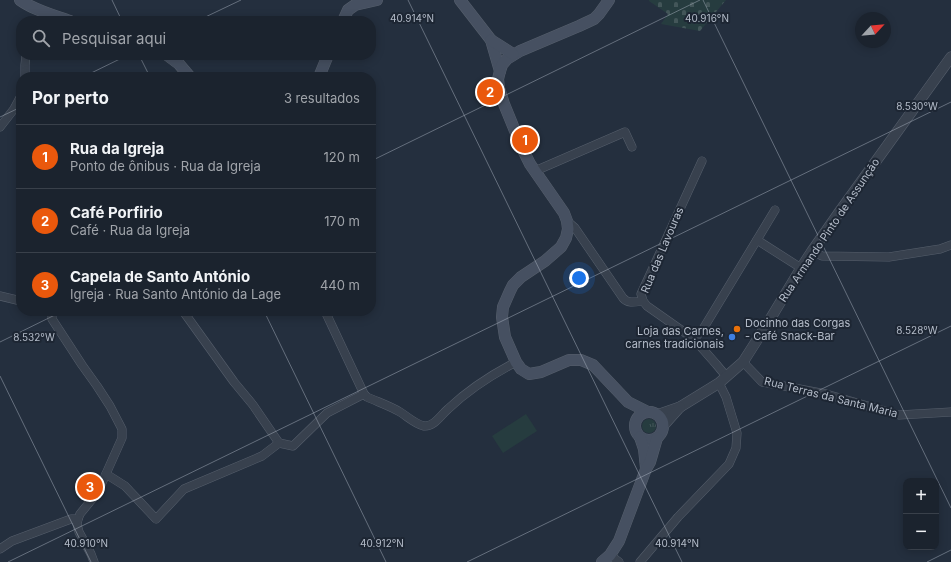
<!DOCTYPE html>
<html lang="pt">
<meta charset="utf-8">
<style>
:root{--surface:#1b232e;--page:#242b36;--text:#f1f3f6;--muted:#a0a4aa;--line:#39404a;--accent:#ea580c}
body{margin:0;font-family:Inter,sans-serif;background:var(--page);color:var(--text)}
.controls{position:absolute;right:12px;bottom:12px;display:grid;overflow:hidden;border-radius:8px;box-shadow:0 2px 10px #0003}
.controls button{width:36px;height:36px;display:grid;place-items:center;padding:0;border:0;border-bottom:1px solid var(--line);background:var(--surface);color:var(--text);font:20px sans-serif}
.compass{position:absolute;left:855px;top:12px;width:36px;height:36px;border-radius:50%;background:var(--surface);box-shadow:0 2px 10px #0003;rotate:64deg}
.you{position:absolute;left:579px;top:278px;width:14px;height:14px;margin:-10px;border:3px solid #fff;border-radius:50%;background:#1a73e8;box-shadow:0 0 0 6px #1a73e833}
.badge{display:grid;place-items:center;width:26px;height:26px;border-radius:50%;background:var(--accent);color:#fff;font-size:13px;font-weight:700}
.pin{position:absolute;translate:-50% -50%;border:2px solid #fff;box-shadow:0 1px 4px #0006}
.list{margin:0;padding:0;list-style:none}
h2{display:flex;justify-content:space-between;align-items:center;height:52px;margin:0;padding:0 16px;font-size:17px}
h2 small{font-size:13px;font-weight:400;color:var(--muted)}
.list li{display:grid;grid-template-columns:26px 1fr auto;gap:12px;align-items:center;box-sizing:border-box;height:64px;padding:0 16px;border-top:1px solid var(--line)}
.list b{display:block;font-size:15px;white-space:nowrap}
.list p{margin:0;font-size:13px;white-space:nowrap;color:var(--muted)}
.list em{font-size:13px;font-style:normal;color:var(--muted)}
.icon{flex:none;width:22px;height:22px;fill:none;stroke:currentColor;stroke-width:2;stroke-linecap:round;stroke-linejoin:round}
.map{position:relative;flex:none;width:951px;height:562px;overflow:hidden}
.search{position:absolute;background:var(--surface);box-shadow:0 2px 10px #0003;left:16px;top:16px;width:360px;height:44px;display:flex;align-items:center;gap:10px;box-sizing:border-box;padding:0 14px;border-radius:16px;color:var(--muted);font-size:15px}
.panel{position:absolute;background:var(--surface);box-shadow:0 2px 10px #0003;left:16px;top:72px;width:360px;height:244px;border-radius:16px}
.map>svg:first-child{display:block}
.grass{fill:url(#grass-tufts)}
.cemetery{fill:url(#cemetery-stones)}
.pitch{fill:#263c3f}
.lines{fill:none;stroke-linecap:round;stroke-linejoin:round}
.minor-casing{stroke:#565f6c;stroke-width:9}
.tertiary-casing{stroke:#565f6c;stroke-width:11}
.secondary-casing{stroke:#565f6c;stroke-width:12}
.minor{stroke:#38414e;stroke-width:8}
.tertiary{stroke:#38414e;stroke-width:10}
.secondary{stroke:#465061;stroke-width:11}
.ticks{fill:none;stroke:#b4bcc9;stroke-width:1;stroke-opacity:0.45}
.food-dot{fill:#e8710a;stroke:#1d2633;stroke-width:1.5}
.shop-dot{fill:#3f7fe0;stroke:#1d2633;stroke-width:1.5}
.labels{text-anchor:middle;dominant-baseline:central;stroke-width:4;stroke-linejoin:round;paint-order:stroke}
.street-label{font-size:11px;fill:#b4bcc9;stroke:#1d2633}
.poi-label{font-size:11px;fill:#b4bcc9;stroke:#1d2633;text-anchor:start}
.ticks-label{font-size:10px;text-anchor:middle;fill:#b4bcc9;stroke:#1d2633;stroke-width:4;stroke-linejoin:round;paint-order:stroke}
</style>
<div class="map">
<svg width="951" height="562" viewBox="0 0 951 562">
<defs>
<pattern id="grass-tufts" width="24" height="20" patternUnits="userSpaceOnUse"><rect width="24" height="20" fill="#263c3f"/><path d="M3 7l-1-3M5 7V3M7 7l1-3M15 17l-1-3M17 17v-4M19 17l1-3" fill="none" stroke="#435659"/></pattern>
<pattern id="cemetery-stones" width="16" height="16" patternUnits="userSpaceOnUse"><rect width="16" height="16" fill="#263c3f"/><path d="M2 7V4a2 2 0 0 1 4 0v3zM10 15v-3a2 2 0 0 1 4 0v3z" fill="#435659"/></pattern>
</defs>
<rect width="100%" height="100%" fill="#242f3e"/>
<circle class="grass" cx="649" cy="426" r="7"/>
<polygon class="cemetery" points="649,0 726,0 700,31 661,24 668,14 649,1"/>
<polygon class="pitch" points="526,414 537,431 503,453 492,436"/>
<g class="lines">
<g class="minor-casing">
<g id="minor">
<polyline points="42,21 45,13"/>
<polyline points="25,77 25,65 26,55"/>
<polyline points="0,127 14,109 21,96"/>
<polyline points="702,161 641,294 643,301 647,306 694,339 716,364 726,376"/>
<polyline points="535,171 625,132 632,147"/>
<path d="M 567,221 L 575,228 L 623,298 C 628,304 635,302 643,301"/>
<polyline points="757,240 801,268"/>
<polyline points="812,251 822,256 889,257 940,249 951,245"/>
<polyline points="0,296 21,301"/>
<polyline points="52,311 52,319 82,365 97,386 110,406 122,429 122,438 101,485 93,498 80,514 78,519 77,524 79,532 91,554 94,562"/>
<polyline points="183,311 234,382 253,405 279,443"/>
<path d="M 325,311 L 364,394 L 367,397 C 378,402 390,406 400,412 C 408,417 415,424 424,426 C 434,427 441,415 448,409 C 468,390 491,375 516,362"/>
<polyline points="694,339 703,329 775,210"/>
<polyline points="743,362 762,382 826,394 899,415 951,412"/>
<polyline points="279,443 293,446 327,413 364,394"/>
<polyline points="106,474 125,486 156,519 184,489 262,456 279,443"/>
<polyline points="0,549 12,541 71,519 78,519"/>
<polyline points="610,555 619,562"/>
<polyline points="640,562 678,517 729,464 736,448 737,433 726,397 719,383"/>
</g>
</g>
<g class="tertiary-casing">
<g id="tertiary">
<polyline points="657,415 680,407 719,383 743,362 766,326 801,268 812,251 840,211 951,57"/>
<polyline points="663,426 680,407"/>
</g>
</g>
<g class="secondary-casing">
<g id="secondary">
<path d="M 20,0 C 34,10 53,15 70,21"/>
<polyline points="460,0 491,40 500,71"/>
<polyline points="609,0 599,14 594,19 579,26 520,51 507,59 502,65 500,71 498,79 499,88 504,104 522,148 530,164 564,213 567,221 568,229 566,238 561,247 545,261 521,277 513,285 510,291 503,307 502,317 505,337 516,362 521,369 529,374 541,372 569,360 581,360 593,365 628,402 648,412"/>
<polyline points="343,21 348,10 355,5 377,0"/>
<polyline points="491,40 513,54"/>
<polyline points="167,55 179,64 190,77"/>
<polyline points="319,77 328,55"/>
<circle cx="649" cy="426" r="14"/>
<polyline points="640,437 644,449 646,468"/>
<polyline points="602,562 610,555 619,541 646,469 650,462 657,438"/>
</g>
</g>
<use href="#minor" class="minor"/>
<use href="#tertiary" class="tertiary"/>
<use href="#secondary" class="secondary"/>
</g>
<path class="ticks" d="M 112,0 L 122,21M 408,0 L 682,562M 703,0 L 951,508M 197,21 L 241,0M 139,55 L 150,77M 83,77 L 128,55M 0,117 L 21,107M 371,161 L 700,0M 264,311 L 386,562M 0,342 L 63,311M 0,376 L 91,562M 8,562 L 951,102M 467,562 L 951,326M 927,562 L 951,550"/>
<circle class="food-dot" cx="737" cy="329" r="4"/>
<circle class="shop-dot" cx="732" cy="337" r="4"/>
<g class="labels">
<g class="street-label">
<text transform="translate(829 230) rotate(-56)">Rua Armando Pinto de Assunção</text>
<text transform="translate(662 250) rotate(-67)">Rua das Lavouras</text>
<text transform="translate(831 397) rotate(14)">Rua Terras da Santa Maria</text>
</g>
<g class="poi-label">
<text x="745" y="323">Docinho das Corgas<tspan x="745" dy="13">- Café Snack-Bar</tspan></text>
<text x="724" y="331" text-anchor="end">Loja das Carnes,<tspan x="724" dy="13">carnes tradicionais</tspan></text>
</g>
</g>
<g class="ticks-label">
<text x="412" y="22">40.914°N</text>
<text x="707" y="22">40.916°N</text>
<text x="917" y="110">8.530°W</text>
<text x="917" y="334">8.528°W</text>
<text x="34" y="341">8.532°W</text>
<text x="86" y="547">40.910°N</text>
<text x="382" y="547">40.912°N</text>
<text x="677" y="547">40.914°N</text>
</g>
</svg>
<div class="controls">
<button>+</button>
<button>−</button>
</div>
<svg class="compass" viewBox="-18 -18 36 36"><path d="M0-13l5 13h-10z" fill="#e53935"/><path d="M0 13l5-13h-10z" fill="#a0a4aa"/></svg>
<div class="you"></div>
<div class="pin badge" style="left:525px;top:140px">1</div>
<div class="pin badge" style="left:490px;top:92px">2</div>
<div class="pin badge" style="left:90px;top:487px">3</div>
<div class="search"><svg class="icon" aria-label="search" viewBox="0 0 24 24"><circle cx="10" cy="10" r="6"/><path d="M15 15l6 6"/></svg>Pesquisar aqui</div>
<section class="panel">
<h2>Por perto<small>3 resultados</small></h2>
<ul class="list">
<li><span class="badge">1</span><div><b>Rua da Igreja</b><p>Ponto de ônibus · Rua da Igreja</p></div><em>120 m</em></li>
<li><span class="badge">2</span><div><b>Café Porfirio</b><p>Café · Rua da Igreja</p></div><em>170 m</em></li>
<li><span class="badge">3</span><div><b>Capela de Santo António</b><p>Igreja · Rua Santo António da Lage</p></div><em>440 m</em></li>
</ul>
</section>
</div>
